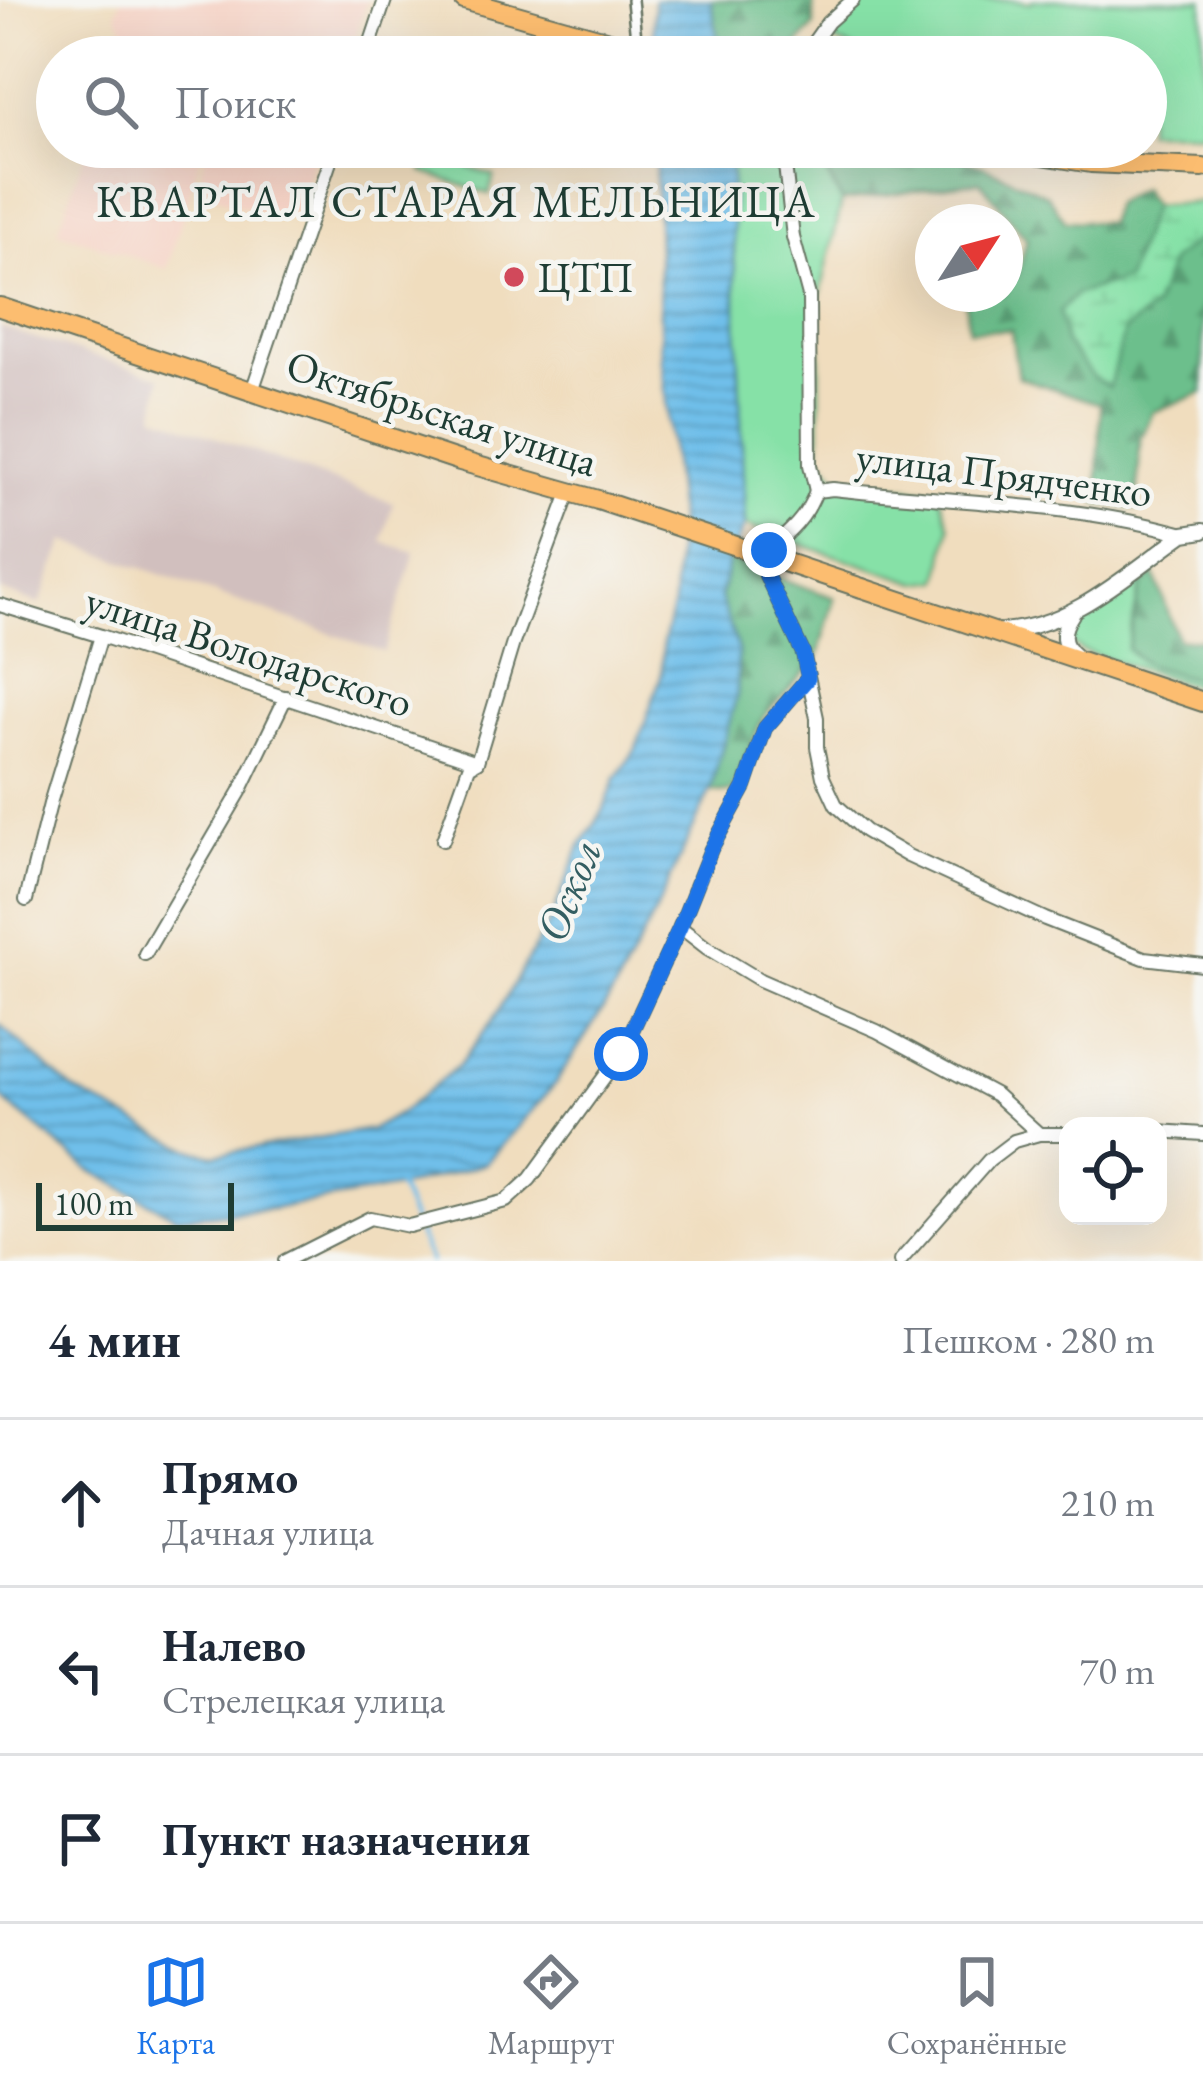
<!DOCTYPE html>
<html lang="ru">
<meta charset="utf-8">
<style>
:root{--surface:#fff;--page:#f6f6f7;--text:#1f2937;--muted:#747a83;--line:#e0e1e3;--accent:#1a73e8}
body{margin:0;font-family:"EB Garamond",serif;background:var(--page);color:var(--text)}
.controls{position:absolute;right:36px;bottom:36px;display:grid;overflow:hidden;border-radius:24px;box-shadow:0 12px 48px #0002}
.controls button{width:108px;height:108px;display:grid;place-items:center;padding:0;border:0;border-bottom:3px solid var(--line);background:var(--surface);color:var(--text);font:60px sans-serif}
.compass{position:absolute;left:915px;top:204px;width:108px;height:108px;border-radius:50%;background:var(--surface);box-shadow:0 12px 48px #0002;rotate:54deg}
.scale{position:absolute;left:36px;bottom:30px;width:198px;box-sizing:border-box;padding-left:12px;border:6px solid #1f3d34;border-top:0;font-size:33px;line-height:42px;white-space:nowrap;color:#1f3d34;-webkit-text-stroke:9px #f6f6f2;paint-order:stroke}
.stop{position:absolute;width:36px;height:36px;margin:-27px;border:9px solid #1a73e8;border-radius:50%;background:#fff}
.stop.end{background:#1a73e8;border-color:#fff;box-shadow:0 3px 12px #0008}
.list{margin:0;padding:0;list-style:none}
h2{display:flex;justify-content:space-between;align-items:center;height:156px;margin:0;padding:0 48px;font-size:51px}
h2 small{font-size:39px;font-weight:400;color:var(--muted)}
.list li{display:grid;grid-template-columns:78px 1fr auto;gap:36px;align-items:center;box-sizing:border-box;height:168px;padding:0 48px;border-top:3px solid var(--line)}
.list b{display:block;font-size:45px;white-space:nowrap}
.list p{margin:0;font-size:39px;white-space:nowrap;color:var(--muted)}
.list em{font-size:39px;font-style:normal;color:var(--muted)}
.icon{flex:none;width:66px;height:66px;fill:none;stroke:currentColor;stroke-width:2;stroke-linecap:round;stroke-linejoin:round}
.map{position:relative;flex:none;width:1203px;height:1261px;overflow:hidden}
.search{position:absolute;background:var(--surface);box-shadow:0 12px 48px #0002;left:36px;right:36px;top:36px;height:132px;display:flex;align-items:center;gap:30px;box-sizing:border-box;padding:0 42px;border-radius:66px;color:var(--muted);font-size:45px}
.sheet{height:660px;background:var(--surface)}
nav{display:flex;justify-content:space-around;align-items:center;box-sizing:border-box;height:168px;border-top:3px solid var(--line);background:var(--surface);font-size:33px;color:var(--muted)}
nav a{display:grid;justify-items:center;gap:6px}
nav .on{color:var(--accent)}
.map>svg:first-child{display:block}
.built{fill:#f6d2c4}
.industrial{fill:#d1bfbe}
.green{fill:#86e1a7;stroke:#528f6e;stroke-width:3}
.forest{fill:url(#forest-firs);stroke:#467e60;stroke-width:3}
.wetland{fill:url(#wetland-marsh);stroke:#528f6e;stroke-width:3}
.water{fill:url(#water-rules);stroke:#477e8f;stroke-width:3}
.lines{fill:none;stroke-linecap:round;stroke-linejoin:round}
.stream{stroke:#6fbfea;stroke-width:4.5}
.pedestrian-casing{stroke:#687564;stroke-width:14}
.minor-casing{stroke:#687564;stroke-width:16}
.tertiary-casing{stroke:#687564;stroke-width:18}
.primary-casing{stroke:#687564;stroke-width:22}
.pedestrian{stroke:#fff;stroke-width:9}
.minor{stroke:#fff;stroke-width:12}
.tertiary{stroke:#fff;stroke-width:14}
.primary{stroke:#fcbd6f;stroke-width:18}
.primary-bridge-casing{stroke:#687564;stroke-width:22;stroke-linecap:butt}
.primary-bridge{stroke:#fcbd6f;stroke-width:18}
.route{stroke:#1a73e8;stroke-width:15}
.poi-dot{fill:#d1495b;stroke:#f6f6f2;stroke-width:4.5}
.labels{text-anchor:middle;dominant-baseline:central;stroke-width:9;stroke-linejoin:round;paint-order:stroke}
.poi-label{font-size:42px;fill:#1f3d34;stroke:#f6f6f2;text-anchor:start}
.street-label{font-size:42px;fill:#1f3d34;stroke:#f6f6f2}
.neighbourhood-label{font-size:45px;letter-spacing:3px;fill:#1f3d34;stroke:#f6f6f2}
.water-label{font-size:45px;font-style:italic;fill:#335e62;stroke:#f6f6f2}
</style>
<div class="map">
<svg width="1203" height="1261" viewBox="0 0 1203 1261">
<defs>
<pattern id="forest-firs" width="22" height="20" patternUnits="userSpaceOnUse" patternTransform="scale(3)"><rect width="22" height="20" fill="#6cbf8c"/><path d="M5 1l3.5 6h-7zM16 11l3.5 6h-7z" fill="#589c73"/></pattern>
<pattern id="wetland-marsh" width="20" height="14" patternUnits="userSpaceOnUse" patternTransform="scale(3)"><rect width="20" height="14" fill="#86e1a7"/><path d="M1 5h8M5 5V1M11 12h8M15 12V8" fill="none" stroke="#73c290"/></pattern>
<pattern id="water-rules" width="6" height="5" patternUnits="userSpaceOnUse" patternTransform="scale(3)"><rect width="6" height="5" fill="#6fbfea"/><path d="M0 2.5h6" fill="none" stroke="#5b9cbe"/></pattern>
</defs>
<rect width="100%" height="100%" fill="#f6f6f2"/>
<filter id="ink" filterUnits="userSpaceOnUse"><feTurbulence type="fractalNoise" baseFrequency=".00833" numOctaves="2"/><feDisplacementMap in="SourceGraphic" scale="24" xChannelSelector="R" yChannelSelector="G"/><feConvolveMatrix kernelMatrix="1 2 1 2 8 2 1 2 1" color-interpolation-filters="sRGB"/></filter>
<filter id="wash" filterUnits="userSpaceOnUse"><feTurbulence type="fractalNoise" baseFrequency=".004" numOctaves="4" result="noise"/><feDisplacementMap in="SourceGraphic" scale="48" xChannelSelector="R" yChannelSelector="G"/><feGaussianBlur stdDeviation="2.7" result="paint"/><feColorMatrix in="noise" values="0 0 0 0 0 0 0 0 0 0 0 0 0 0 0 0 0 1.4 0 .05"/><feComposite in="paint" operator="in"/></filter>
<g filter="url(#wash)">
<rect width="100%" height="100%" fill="#f0ddbe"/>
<g class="built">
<polygon points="121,0 367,0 367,1 348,57 139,57 116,13"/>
<polygon points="87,147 204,147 167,269 58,231"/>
<polygon points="207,147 317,147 297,210 281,219 224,201 199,182"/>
</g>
<polygon class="industrial" points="0,327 161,377 155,415 393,503 382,542 415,552 384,652 65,541 40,604 0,591"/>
<g class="green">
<polygon points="864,0 1008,0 1030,3 1033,0 1203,0 1203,132 1146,131 1146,57 872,57 825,37"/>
<polygon points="431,147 470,159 468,167 494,176 489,194 423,172"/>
<polygon points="730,147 833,147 823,167 842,201 820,296 820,456 837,477 939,492 950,526 940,580 918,583 745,526"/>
<polygon points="1139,579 1141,586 1127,649 1146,665 1203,682 1203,689 1082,651 1073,645 1069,638 1083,616"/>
</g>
<g class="forest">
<polygon points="711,0 813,0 814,26 788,57 755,57 720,50"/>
<polygon points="833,147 924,147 983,166 1047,195 1065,221 1107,223 1114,203 1141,188 1152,206 1126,280 1076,294 1109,386 1124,331 1154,307 1171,260 1195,242 1203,233 1203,393 1153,412 1140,441 1137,509 1097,504 1101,404 1018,377 1011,330 969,330 964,294 1005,294 1005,277 1017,276 1027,239 980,181 842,201 823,167"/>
<polygon points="729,560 835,598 818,658 763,717 731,792 710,791 737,694 738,650 720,598"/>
<polygon points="1154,573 1178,640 1203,639 1203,682 1146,665 1127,649 1141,586"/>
</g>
<polygon class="wetland" points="1203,202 1203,233 1195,242 1171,260 1154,307 1124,331 1109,387 1094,378 1065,343 1059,312 1076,294 1126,280 1152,206"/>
<g class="water">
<polygon points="654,0 711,0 721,57 653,57"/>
<polygon points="655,147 730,147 745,526 729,560 720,598 738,650 737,695 710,791 658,906 614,992 554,1085 485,1164 398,1188 272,1209 176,1217 87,1168 0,1097 0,1025 72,1089 162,1136 196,1151 214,1155 372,1129 402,1112 459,1065 493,1020 552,917 580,846 603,811 616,778 636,749 662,673 663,643 673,604 678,519 661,351"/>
</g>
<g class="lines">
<polyline class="stream" points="397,1184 430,1261"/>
</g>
</g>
<g filter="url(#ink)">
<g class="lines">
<g class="pedestrian-casing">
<polyline id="pedestrian" points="632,0 637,48"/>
</g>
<g class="minor-casing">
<g id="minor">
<polyline points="366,57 385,0"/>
<polyline points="803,57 828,22 853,0"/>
<polyline points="783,147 793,237 809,296 810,465 816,491"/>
<polyline points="252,391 335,147"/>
<path d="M 816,491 C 807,517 790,532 769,550 L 766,575 L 803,653 L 817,718 L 817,747 L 823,777 L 836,805 L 865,831 L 908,856 L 1045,919 L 1144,958 L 1203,965"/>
<path d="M 816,491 L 833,489 C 946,502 1075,503 1184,534"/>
<polyline points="0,605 101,636 477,762"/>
<polyline points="443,840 469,767 477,762 513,643 569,493"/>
<polyline points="26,900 51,800 101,636"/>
<polyline points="680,927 707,948 760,980 877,1031 996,1095 1039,1134 1068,1134"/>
<polyline points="145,954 240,792 286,697"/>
<polyline points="1158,1131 1203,1134"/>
<polyline points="285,1261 370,1218 409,1226 506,1201 530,1179 621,1054 680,927 711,849 745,787 765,728 808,678"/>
<polyline points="900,1261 989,1160 1014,1141 1039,1134"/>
</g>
</g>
<g class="tertiary-casing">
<g id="tertiary">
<path d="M 1072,614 C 1062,629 1059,643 1075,656"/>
<path d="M 1002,631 C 1073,627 1128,573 1184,534 L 1203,531"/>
</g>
</g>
<g class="primary-casing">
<g id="primary">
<polyline points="464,0 566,29"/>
<polyline points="993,147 1091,163 1203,168"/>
<polyline points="0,307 460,461 598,500"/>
<polyline points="862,588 1203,702"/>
</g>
</g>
<use href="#pedestrian" class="pedestrian"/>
<use href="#minor" class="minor"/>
<use href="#tertiary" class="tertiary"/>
<use href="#primary" class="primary"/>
<g class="primary-bridge-casing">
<g id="primary-bridge">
<polyline points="566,29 666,57"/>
<polyline points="598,500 862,588"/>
</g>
</g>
<use href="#primary-bridge" class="primary-bridge"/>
</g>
</g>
<g class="lines" filter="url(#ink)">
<polyline class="route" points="621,1054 680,927 711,849 745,787 765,728 808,678 803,653 766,575 769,550"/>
</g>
<circle class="poi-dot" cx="514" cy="277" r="12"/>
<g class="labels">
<g class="poi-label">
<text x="538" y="277">ЦТП</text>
</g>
<g class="street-label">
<text transform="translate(442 413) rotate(18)">Октябрьская улица</text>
<text transform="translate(1004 474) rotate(7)">улица Прядченко</text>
<text transform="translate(249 651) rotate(18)">улица Володарского</text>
</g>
<g class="neighbourhood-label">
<text x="457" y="201">КВАРТАЛ СТАРАЯ МЕЛЬНИЦА</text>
</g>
<g class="water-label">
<text transform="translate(568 890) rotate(-68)">Оскол</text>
</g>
</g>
</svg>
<div class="controls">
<button><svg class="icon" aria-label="locate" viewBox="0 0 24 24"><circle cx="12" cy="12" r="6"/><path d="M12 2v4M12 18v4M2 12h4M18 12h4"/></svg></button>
</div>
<svg class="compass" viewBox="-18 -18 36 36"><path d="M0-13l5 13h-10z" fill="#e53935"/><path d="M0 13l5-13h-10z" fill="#747a83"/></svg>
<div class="scale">100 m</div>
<div class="stop" style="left:621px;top:1054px"></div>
<div class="stop end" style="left:769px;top:550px"></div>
<div class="search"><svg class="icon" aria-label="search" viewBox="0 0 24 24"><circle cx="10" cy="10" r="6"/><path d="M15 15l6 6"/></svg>Поиск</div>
</div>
<section class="sheet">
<h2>4 мин<small>Пешком · 280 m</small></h2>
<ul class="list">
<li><svg class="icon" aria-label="ahead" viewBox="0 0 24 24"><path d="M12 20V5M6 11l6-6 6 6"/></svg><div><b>Прямо</b><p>Дачная улица</p></div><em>210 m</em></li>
<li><svg class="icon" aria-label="left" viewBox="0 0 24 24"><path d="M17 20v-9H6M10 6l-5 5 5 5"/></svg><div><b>Налево</b><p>Стрелецкая улица</p></div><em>70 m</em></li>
<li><svg class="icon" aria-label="arrive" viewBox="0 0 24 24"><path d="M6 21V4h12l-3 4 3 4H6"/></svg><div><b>Пункт назначения</b></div></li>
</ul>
</section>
<nav>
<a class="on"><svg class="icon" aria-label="map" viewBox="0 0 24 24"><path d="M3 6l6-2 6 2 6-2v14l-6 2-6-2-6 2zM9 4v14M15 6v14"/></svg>Карта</a>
<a><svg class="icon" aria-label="directions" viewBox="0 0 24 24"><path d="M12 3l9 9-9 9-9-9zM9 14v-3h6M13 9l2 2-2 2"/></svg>Маршрут</a>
<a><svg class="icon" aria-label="saved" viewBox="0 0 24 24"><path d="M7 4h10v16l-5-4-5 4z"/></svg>Сохранённые</a>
</nav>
